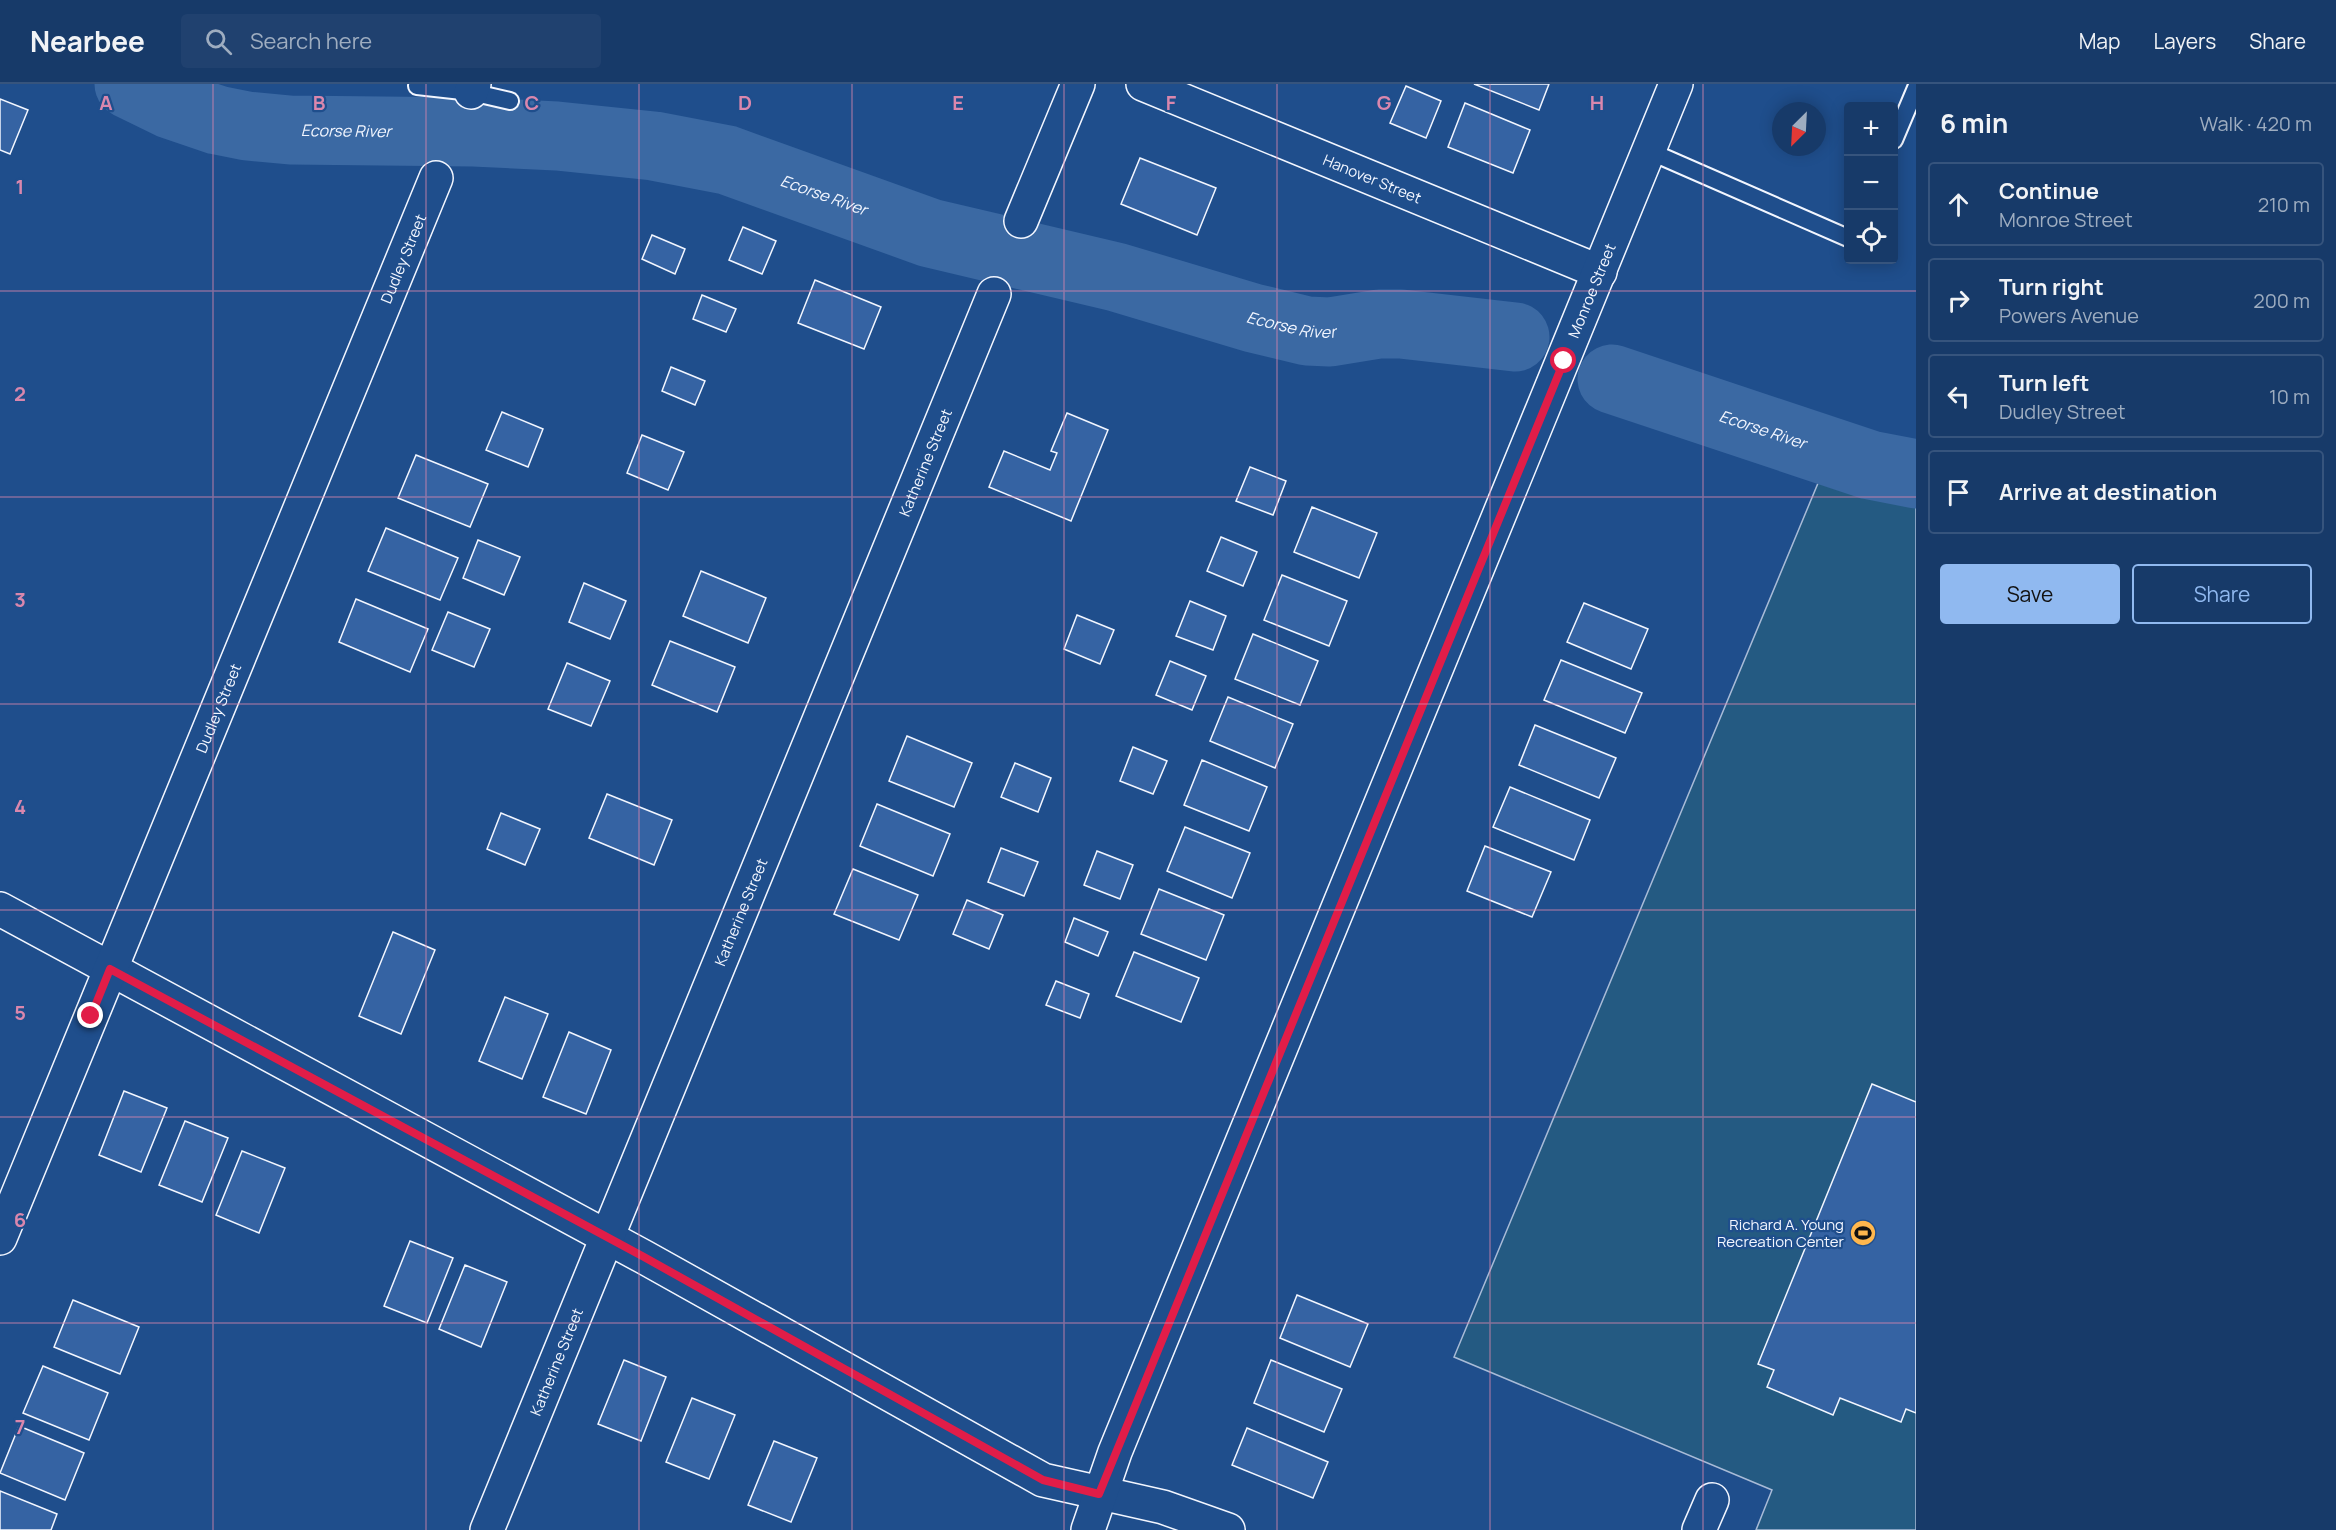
<!DOCTYPE html>
<meta charset="utf-8">
<style>
:root{--surface:#173a69;--page:#20416f;--text:#f1f3f6;--muted:#9eadc0;--line:#36547d;--accent:#90b9f0}
body{margin:0;font-family:Manrope,sans-serif;background:var(--page);color:var(--text)}
.controls{position:absolute;right:18px;top:18px;display:grid;overflow:hidden;border-radius:6px;box-shadow:0 3px 15px #0003}
.controls button{width:54px;height:54px;display:grid;place-items:center;padding:0;border:0;border-bottom:2px solid var(--line);background:var(--surface);color:var(--text);font:30px sans-serif}
.compass{position:absolute;left:1772px;top:18px;width:54px;height:54px;border-radius:50%;background:var(--surface);box-shadow:0 3px 15px #0003;rotate:204deg}
.stop{position:absolute;width:18px;height:18px;margin:-14px;border:4px solid #e11d48;border-radius:50%;background:#fff}
.stop.end{background:#e11d48;border-color:#fff;box-shadow:0 2px 6px #0008}
.list{margin:0;padding:0;list-style:none}
h2{display:flex;justify-content:space-between;align-items:center;height:78px;margin:0;padding:0 24px;font-size:26px}
h2 small{font-size:20px;font-weight:400;color:var(--muted)}
.list li{display:grid;grid-template-columns:39px 1fr auto;gap:18px;align-items:center;box-sizing:border-box;height:84px;margin:0 12px 12px;padding:0 12px;border:2px solid var(--line);border-radius:6px}
.list b{display:block;font-size:22px;white-space:nowrap}
.list p{margin:0;font-size:20px;white-space:nowrap;color:var(--muted)}
.list em{font-size:20px;font-style:normal;color:var(--muted)}
.actions{display:flex;gap:12px;padding:18px 24px}
.actions a{flex:1;padding:14px 0;border:2px solid var(--accent);border-radius:6px;text-align:center;font-size:21px;color:var(--accent)}
.actions .main{background:var(--accent);color:#111}
.icon{flex:none;width:33px;height:33px;fill:none;stroke:currentColor;stroke-width:2;stroke-linecap:round;stroke-linejoin:round}
.map{position:relative;flex:none;width:1916px;height:1446px;overflow:hidden}
header{display:flex;align-items:center;gap:36px;box-sizing:border-box;height:84px;padding:0 30px;background:var(--surface);border-bottom:2px solid var(--line)}
header strong{font-size:28px}
nav{display:flex;gap:33px;margin-inline-start:auto;font-size:21px}
.search{width:420px;height:54px;background:var(--page);display:flex;align-items:center;gap:15px;box-sizing:border-box;padding:0 21px;border-radius:6px;color:var(--muted);font-size:22px}
main{display:flex}
aside{flex:1;background:var(--surface)}
.map>svg:first-child{display:block}
.green{fill:#245a82;stroke:#a8bbd7;stroke-width:1.5}
.lines{fill:none;stroke-linecap:round;stroke-linejoin:round}
.river{stroke:#3b69a3;stroke-width:69}
.building{fill:#3563a3;stroke:#f2f6ff;stroke-width:1.5}
.lane-casing{stroke:#f2f6ff;stroke-width:20}
.street-casing{stroke:#f2f6ff;stroke-width:36}
.secondary-casing{stroke:#f2f6ff;stroke-width:36}
.lane{stroke:#1f4e8c;stroke-width:16}
.street{stroke:#1f4e8c;stroke-width:33}
.secondary{stroke:#1f4e8c;stroke-width:33}
.route{stroke:#e11d48;stroke-width:8}
.grid{fill:none;stroke:#da87ad;stroke-width:1.5;stroke-opacity:0.55}
.labels{text-anchor:middle;dominant-baseline:central;stroke-width:4.5;stroke-linejoin:round;paint-order:stroke}
.street-label{font-size:15px;fill:#f2f6ff;stroke:#1f4e8c}
.poi-label{font-size:15px;fill:#f2f6ff;stroke:#1f4e8c;text-anchor:end}
.water-label{font-size:16px;font-style:italic;fill:#f2f6ff;stroke:#1f4e8c}
.grid-label{font-size:20px;text-anchor:middle;font-weight:bold;fill:#da87ad;stroke:#1f4e8c;stroke-width:4.5;stroke-linejoin:round;paint-order:stroke}
</style>
<header>
<strong>Nearbee</strong>
<div class="search"><svg class="icon" aria-label="search" viewBox="0 0 24 24"><circle cx="10" cy="10" r="6"/><path d="M15 15l6 6"/></svg>Search here</div>
<nav><a>Map</a><a>Layers</a><a>Share</a></nav>
</header>
<main>
<div class="map">
<svg width="1916" height="1446" viewBox="0 0 1916 1446">
<rect width="100%" height="100%" fill="#1f4e8c"/>
<polygon class="green" points="1831,368 1870,381 1916,390 1916,1446 1756,1446 1772,1406 1454,1273"/>
<g class="lines">
<g class="river">
<path id="s1" d="M 129,0 L 170,20 L 217,36 L 247,42 L 290,46 L 474,48 L 557,52 L 654,62 L 727,76 L 930,149 L 1116,193 L 1253,234 L 1307,247 L 1330,248 L 1379,240 L 1401,240 L 1515,253"/>
<path id="s2" d="M 1612,295 L 1870,381 L 1916,390"/>
</g>
</g>
<g class="building">
<polygon points="1474,0 1549,0 1539,26"/>
<polygon points="1406,2 1441,17 1426,54 1390,39"/>
<polygon points="0,15 28,26 10,70 0,66"/>
<polygon points="1465,19 1530,46 1513,89 1448,63"/>
<polygon points="1140,74 1216,104 1197,151 1121,120"/>
<polygon points="743,143 776,157 762,190 729,176"/>
<polygon points="652,151 685,165 675,190 642,175"/>
<polygon points="815,196 881,223 864,265 798,239"/>
<polygon points="702,211 736,225 726,248 693,235"/>
<polygon points="671,283 705,297 695,321 662,307"/>
<polygon points="502,328 543,345 528,383 486,366"/>
<polygon points="1067,329 1108,346 1071,437 989,403 1004,367 1050,386 1057,369 1051,367"/>
<polygon points="642,351 684,368 668,406 627,389"/>
<polygon points="416,371 488,400 470,443 398,414"/>
<polygon points="1250,383 1286,397 1273,431 1236,417"/>
<polygon points="1312,423 1377,449 1359,494 1294,468"/>
<polygon points="386,444 458,474 440,516 368,487"/>
<polygon points="1221,453 1257,468 1243,502 1207,487"/>
<polygon points="478,456 520,473 504,511 463,494"/>
<polygon points="701,487 766,514 748,559 683,532"/>
<polygon points="1282,491 1347,517 1329,562 1264,536"/>
<polygon points="584,499 626,517 610,555 569,538"/>
<polygon points="356,515 428,545 410,588 339,558"/>
<polygon points="1190,517 1226,532 1213,566 1176,552"/>
<polygon points="1584,519 1648,545 1631,585 1567,558"/>
<polygon points="448,528 490,545 474,583 432,566"/>
<polygon points="1077,531 1114,546 1100,580 1064,565"/>
<polygon points="1253,550 1318,577 1300,621 1235,595"/>
<polygon points="670,557 735,583 717,628 652,601"/>
<polygon points="1561,576 1642,609 1625,649 1544,616"/>
<polygon points="1170,577 1206,592 1192,626 1156,611"/>
<polygon points="567,579 610,597 591,642 548,625"/>
<polygon points="1228,613 1293,640 1275,684 1210,657"/>
<polygon points="1535,641 1616,674 1599,714 1519,681"/>
<polygon points="907,652 972,679 954,723 889,697"/>
<polygon points="1133,663 1167,677 1153,710 1120,697"/>
<polygon points="1202,676 1267,703 1249,747 1184,721"/>
<polygon points="1015,679 1051,694 1038,728 1001,713"/>
<polygon points="1510,703 1590,736 1574,776 1493,743"/>
<polygon points="607,710 672,736 654,781 589,754"/>
<polygon points="877,720 950,750 933,792 860,762"/>
<polygon points="501,729 540,745 525,781 487,765"/>
<polygon points="1185,743 1250,769 1232,814 1167,787"/>
<polygon points="1485,762 1551,788 1532,833 1467,807"/>
<polygon points="1001,764 1038,778 1024,812 988,798"/>
<polygon points="1097,767 1133,781 1120,815 1084,801"/>
<polygon points="853,785 918,811 899,856 834,830"/>
<polygon points="1159,805 1224,831 1206,876 1141,850"/>
<polygon points="967,816 1003,831 989,865 953,850"/>
<polygon points="1074,834 1108,848 1098,872 1065,858"/>
<polygon points="393,848 435,866 401,950 359,932"/>
<polygon points="1134,868 1199,894 1181,938 1116,912"/>
<polygon points="1056,897 1089,910 1080,934 1046,921"/>
<polygon points="505,913 548,930 522,995 479,977"/>
<polygon points="569,948 611,966 586,1030 543,1013"/>
<polygon points="1872,1000 1916,1018 1916,1329 1906,1325 1901,1338 1840,1314 1833,1331 1767,1303 1774,1286 1758,1280"/>
<polygon points="124,1007 167,1024 141,1088 99,1071"/>
<polygon points="185,1037 228,1054 202,1118 159,1101"/>
<polygon points="242,1067 285,1084 259,1149 216,1131"/>
<polygon points="410,1157 453,1174 427,1239 384,1222"/>
<polygon points="465,1181 507,1198 481,1263 439,1245"/>
<polygon points="1297,1211 1368,1240 1350,1283 1280,1254"/>
<polygon points="73,1216 139,1243 120,1290 54,1263"/>
<polygon points="624,1276 666,1293 641,1357 598,1340"/>
<polygon points="1271,1276 1342,1305 1324,1348 1254,1319"/>
<polygon points="43,1282 108,1309 89,1356 23,1329"/>
<polygon points="692,1314 735,1331 709,1395 666,1378"/>
<polygon points="19,1342 84,1369 65,1416 0,1389"/>
<polygon points="1247,1344 1328,1378 1313,1414 1232,1381"/>
<polygon points="774,1357 817,1374 791,1438 748,1421"/>
<polygon points="0,1407 57,1430 51,1446 0,1446"/>
</g>
<g class="lines">
<g class="lane-casing">
<g id="lane">
<polyline points="417,2 471,8 510,17"/>
<polyline points="1894,56 1916,4"/>
<polyline points="1649,67 1848,154"/>
</g>
</g>
<g class="street-casing">
<g id="street">
<path id="s3" d="M 1143,0 L 1600,188"/>
<polyline points="471,8 474,0"/>
<polyline points="1021,137 1078,0"/>
<polyline points="0,825 644,1173 1043,1396 1163,1423 1228,1446"/>
<path id="s4" d="M 0,1154 L 436,94"/>
<path id="s5" d="M 487,1446 L 994,210"/>
<polyline points="1699,1446 1712,1416"/>
</g>
</g>
<g class="secondary-casing">
<g id="secondary">
<path id="s6" d="M 1088,1446 L 1115,1368 L 1676,0"/>
</g>
</g>
<use href="#lane" class="lane"/>
<use href="#street" class="street"/>
<use href="#secondary" class="secondary"/>
</g>
<g class="lines">
<polyline class="route" points="91,932 110,885 644,1173 1043,1396 1099,1410 1564,277"/>
</g>
<path class="grid" d="M 213,0 L 213,1446M 426,0 L 426,1446M 639,0 L 639,1446M 852,0 L 852,1446M 1064,0 L 1064,1446M 1277,0 L 1277,1446M 1490,0 L 1490,1446M 1703,0 L 1703,1446M 0,207 L 1916,207M 0,413 L 1916,413M 0,620 L 1916,620M 0,826 L 1916,826M 0,1033 L 1916,1033M 0,1239 L 1916,1239"/>
<defs>
<g id="stadium-disc" transform="scale(1.35)"><circle r="9.5" fill="#ffb74d" stroke="#1f4e8c"/><path d="M0-5a6.5 5 0 1 0 0 10a6.5 5 0 1 0 0-10ZM-3.5-1.8h7v3.6h-7Z" fill="#111"/></g>
</defs>
<g fill-rule="evenodd">
<use href="#stadium-disc" x="1863" y="1149"/>
</g>
<g class="labels">
<g class="street-label">
<text stroke="none"><textPath href="#s3" startOffset="248">Hanover Street</textPath></text>
<text stroke="none"><textPath href="#s4" startOffset="1059">Dudley Street</textPath></text>
<text stroke="none"><textPath href="#s6" startOffset="1338">Monroe Street</textPath></text>
<text stroke="none"><textPath href="#s5" startOffset="1154">Katherine Street</textPath></text>
<text stroke="none"><textPath href="#s4" startOffset="573">Dudley Street</textPath></text>
<text stroke="none"><textPath href="#s5" startOffset="668">Katherine Street</textPath></text>
<text stroke="none"><textPath href="#s5" startOffset="182">Katherine Street</textPath></text>
</g>
<g class="poi-label">
<text x="1844" y="1140">Richard A. Young<tspan x="1844" dy="17">Recreation Center</tspan></text>
</g>
<g class="water-label">
<text stroke="none"><textPath href="#s1" startOffset="225">Ecorse River</textPath></text>
<text stroke="none"><textPath href="#s1" startOffset="711">Ecorse River</textPath></text>
<text stroke="none"><textPath href="#s1" startOffset="1197">Ecorse River</textPath></text>
<text stroke="none"><textPath href="#s2" startOffset="159">Ecorse River</textPath></text>
</g>
</g>
<g class="grid-label">
<text x="106" y="26">A</text>
<text x="319" y="26">B</text>
<text x="532" y="26">C</text>
<text x="745" y="26">D</text>
<text x="958" y="26">E</text>
<text x="1171" y="26">F</text>
<text x="1384" y="26">G</text>
<text x="1597" y="26">H</text>
<text x="20" y="110">1</text>
<text x="20" y="317">2</text>
<text x="20" y="523">3</text>
<text x="20" y="730">4</text>
<text x="20" y="936">5</text>
<text x="20" y="1143">6</text>
<text x="20" y="1350">7</text>
</g>
</svg>
<div class="controls">
<button>+</button>
<button>−</button>
<button><svg class="icon" aria-label="locate" viewBox="0 0 24 24"><circle cx="12" cy="12" r="6"/><path d="M12 2v4M12 18v4M2 12h4M18 12h4"/></svg></button>
</div>
<svg class="compass" viewBox="-18 -18 36 36"><path d="M0-13l5 13h-10z" fill="#e53935"/><path d="M0 13l5-13h-10z" fill="#9eadc0"/></svg>
<div class="stop" style="left:1564px;top:277px"></div>
<div class="stop end" style="left:91px;top:932px"></div>
</div>
<aside>
<h2>6 min<small>Walk · 420 m</small></h2>
<ul class="list">
<li><svg class="icon" aria-label="ahead" viewBox="0 0 24 24"><path d="M12 20V5M6 11l6-6 6 6"/></svg><div><b>Continue</b><p>Monroe Street</p></div><em>210 m</em></li>
<li><svg class="icon" aria-label="right" viewBox="0 0 24 24"><path d="M7 20v-9h11M14 6l5 5-5 5"/></svg><div><b>Turn right</b><p>Powers Avenue</p></div><em>200 m</em></li>
<li><svg class="icon" aria-label="left" viewBox="0 0 24 24"><path d="M17 20v-9H6M10 6l-5 5 5 5"/></svg><div><b>Turn left</b><p>Dudley Street</p></div><em>10 m</em></li>
<li><svg class="icon" aria-label="arrive" viewBox="0 0 24 24"><path d="M6 21V4h12l-3 4 3 4H6"/></svg><div><b>Arrive at destination</b></div></li>
</ul>
<div class="actions"><a class="main">Save</a><a>Share</a></div>
</aside>
</main>
